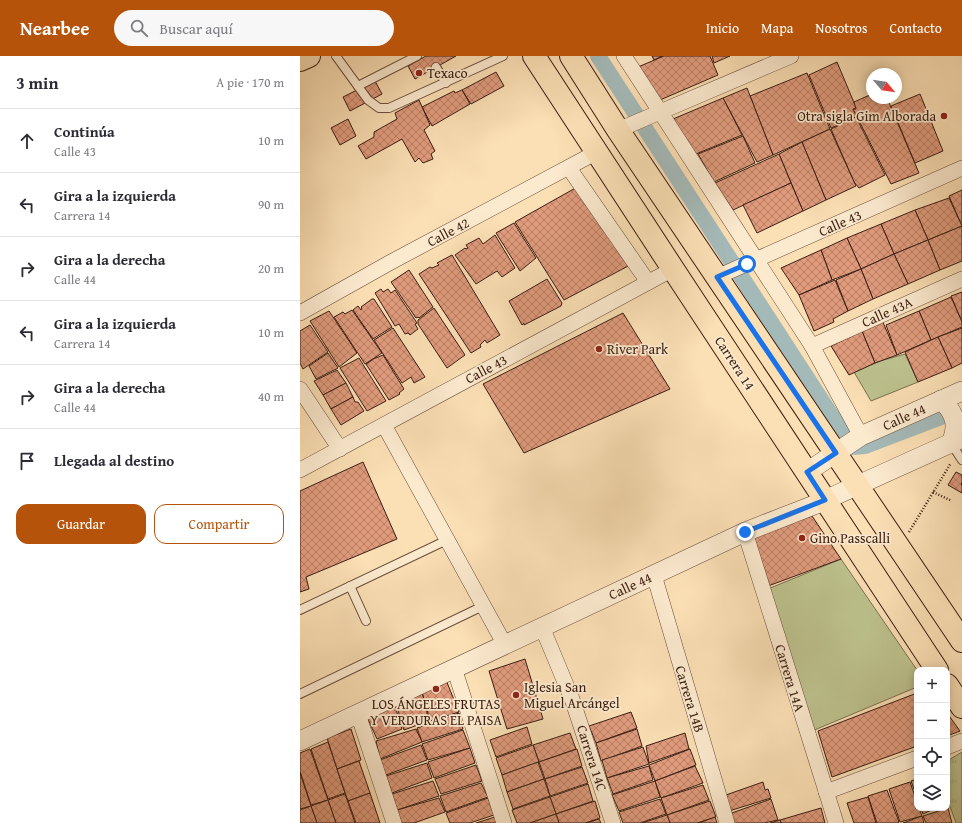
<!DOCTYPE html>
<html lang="es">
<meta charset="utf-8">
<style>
:root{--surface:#fff;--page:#f7f7f7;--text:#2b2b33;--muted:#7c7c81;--line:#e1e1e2;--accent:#b45309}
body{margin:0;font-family:"Gentium Book Plus",serif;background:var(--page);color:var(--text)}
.controls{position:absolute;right:12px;bottom:12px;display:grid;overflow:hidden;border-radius:8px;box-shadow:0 2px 10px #0003}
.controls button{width:36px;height:36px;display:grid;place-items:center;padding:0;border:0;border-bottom:1px solid var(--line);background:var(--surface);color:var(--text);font:20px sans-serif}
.compass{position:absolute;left:566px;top:12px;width:36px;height:36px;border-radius:50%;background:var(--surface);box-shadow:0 2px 10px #0003;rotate:119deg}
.stop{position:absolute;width:12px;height:12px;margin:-9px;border:3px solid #1a73e8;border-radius:50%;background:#fff}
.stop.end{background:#1a73e8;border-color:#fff;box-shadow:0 1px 4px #0008}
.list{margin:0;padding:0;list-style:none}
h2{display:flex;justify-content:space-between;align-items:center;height:52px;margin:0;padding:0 16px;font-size:17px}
h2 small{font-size:13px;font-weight:400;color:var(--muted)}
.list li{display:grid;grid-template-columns:26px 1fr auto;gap:12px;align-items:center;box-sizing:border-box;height:64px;padding:0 16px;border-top:1px solid var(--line)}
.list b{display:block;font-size:15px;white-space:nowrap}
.list p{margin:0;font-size:13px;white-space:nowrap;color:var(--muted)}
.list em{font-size:13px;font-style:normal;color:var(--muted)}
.actions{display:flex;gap:8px;padding:12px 16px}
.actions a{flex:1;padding:9px 0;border:1px solid var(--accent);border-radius:12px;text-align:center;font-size:14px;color:var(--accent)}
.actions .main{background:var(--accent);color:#fff}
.icon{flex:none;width:22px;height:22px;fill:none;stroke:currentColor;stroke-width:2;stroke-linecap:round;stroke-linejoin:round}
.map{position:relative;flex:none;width:662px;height:767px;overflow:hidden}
header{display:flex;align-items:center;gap:24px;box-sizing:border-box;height:56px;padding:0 20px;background:var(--accent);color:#fff}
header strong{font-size:19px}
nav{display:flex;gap:22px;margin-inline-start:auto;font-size:14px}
.search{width:280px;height:36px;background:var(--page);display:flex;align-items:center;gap:10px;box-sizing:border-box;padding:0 14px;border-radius:22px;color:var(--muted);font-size:15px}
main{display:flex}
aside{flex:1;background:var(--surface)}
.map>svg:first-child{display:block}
.grass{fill:#bdc28e;stroke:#7c704f}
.park{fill:url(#park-tufts);stroke:#7c704f}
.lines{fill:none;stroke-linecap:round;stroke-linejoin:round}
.canal{stroke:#a4bab9;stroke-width:16}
.building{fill:url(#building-cross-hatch);stroke:#3a1d10}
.service-casing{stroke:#6a4e39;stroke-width:10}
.minor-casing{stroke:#6a4e39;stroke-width:16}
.tertiary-casing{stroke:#6a4e39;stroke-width:20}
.primary-casing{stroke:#3a1d10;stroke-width:24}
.path{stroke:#3a1d10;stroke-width:2.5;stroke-dasharray:1 2;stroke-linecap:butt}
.service{stroke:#fceacf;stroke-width:8}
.minor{stroke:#fceacf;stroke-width:15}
.tertiary{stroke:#fceacf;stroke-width:19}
.primary{stroke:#fbdfb5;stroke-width:22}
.route{stroke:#1a73e8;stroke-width:5}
.poi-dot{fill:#8f2418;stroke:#fceacf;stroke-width:1.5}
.labels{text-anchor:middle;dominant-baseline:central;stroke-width:3.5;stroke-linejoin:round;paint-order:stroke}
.poi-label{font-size:14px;fill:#3a1d10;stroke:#fceacf;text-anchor:start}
.street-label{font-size:14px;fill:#3a1d10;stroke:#fceacf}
</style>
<header>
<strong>Nearbee</strong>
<div class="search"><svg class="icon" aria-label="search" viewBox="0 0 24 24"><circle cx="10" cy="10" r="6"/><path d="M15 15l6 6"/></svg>Buscar aquí</div>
<nav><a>Inicio</a><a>Mapa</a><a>Nosotros</a><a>Contacto</a></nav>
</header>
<main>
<aside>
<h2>3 min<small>A pie · 170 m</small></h2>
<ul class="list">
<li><svg class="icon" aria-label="ahead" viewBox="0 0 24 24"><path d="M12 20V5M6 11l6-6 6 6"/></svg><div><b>Continúa</b><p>Calle 43</p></div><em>10 m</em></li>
<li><svg class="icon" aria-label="left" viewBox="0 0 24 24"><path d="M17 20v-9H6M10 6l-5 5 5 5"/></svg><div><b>Gira a la izquierda</b><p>Carrera 14</p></div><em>90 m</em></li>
<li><svg class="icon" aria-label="right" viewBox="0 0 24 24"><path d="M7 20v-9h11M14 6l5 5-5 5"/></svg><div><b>Gira a la derecha</b><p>Calle 44</p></div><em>20 m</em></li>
<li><svg class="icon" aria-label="left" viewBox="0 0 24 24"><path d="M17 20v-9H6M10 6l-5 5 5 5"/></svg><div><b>Gira a la izquierda</b><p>Carrera 14</p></div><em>10 m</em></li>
<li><svg class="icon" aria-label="right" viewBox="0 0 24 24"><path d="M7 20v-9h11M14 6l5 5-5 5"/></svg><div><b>Gira a la derecha</b><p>Calle 44</p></div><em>40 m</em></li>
<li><svg class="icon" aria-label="arrive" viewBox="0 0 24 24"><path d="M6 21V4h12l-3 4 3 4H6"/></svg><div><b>Llegada al destino</b></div></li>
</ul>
<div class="actions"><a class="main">Guardar</a><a>Compartir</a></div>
</aside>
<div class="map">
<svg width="662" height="767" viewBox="0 0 662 767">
<defs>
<pattern id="park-tufts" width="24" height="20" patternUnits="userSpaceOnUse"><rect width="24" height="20" fill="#bdc28e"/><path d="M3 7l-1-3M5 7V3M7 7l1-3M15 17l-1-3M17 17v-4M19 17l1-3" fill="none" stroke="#a3a679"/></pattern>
<pattern id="building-cross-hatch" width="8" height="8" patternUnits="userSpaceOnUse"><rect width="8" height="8" fill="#e09b7d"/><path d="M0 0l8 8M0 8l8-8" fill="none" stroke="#b77e65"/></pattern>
</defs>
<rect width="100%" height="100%" fill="#fbdfb5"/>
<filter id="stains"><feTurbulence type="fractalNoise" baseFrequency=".005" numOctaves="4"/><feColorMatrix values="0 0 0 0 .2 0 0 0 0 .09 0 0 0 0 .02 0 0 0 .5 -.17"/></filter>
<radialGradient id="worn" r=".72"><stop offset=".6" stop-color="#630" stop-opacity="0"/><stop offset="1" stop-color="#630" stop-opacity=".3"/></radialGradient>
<g class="grass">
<polygon points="605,298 618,326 571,345 554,316 580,305"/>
<polygon points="541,503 617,614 617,631 512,675 463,535"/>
</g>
<polygon class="park" points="662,696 662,767 656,767 647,742 647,705"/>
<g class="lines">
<polyline class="canal" points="298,0 552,391 565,390 641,361"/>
</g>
<g class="building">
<polygon points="126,0 156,0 115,23 108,10"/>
<polygon points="352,0 362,0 354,4"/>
<polygon points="364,0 410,0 418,19 360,44 338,11"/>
<polygon points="412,0 430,0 414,7"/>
<polygon points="537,6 555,49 556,53 553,53 557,61 531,72 509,19"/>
<polygon points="196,16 204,30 171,48 162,34"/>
<polygon points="507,17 530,73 473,99 450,40"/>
<polygon points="75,25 82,38 50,55 43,41"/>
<polygon points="447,32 473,99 457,106 423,42"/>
<polygon points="162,34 170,48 132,70 122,51 154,35 155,37"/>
<polygon points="572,38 572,42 587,42 619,117 591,128 553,53 556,53 554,46"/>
<polygon points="620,38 643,95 615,107 591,50"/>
<polygon points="423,42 442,79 396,98 373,63"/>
<polygon points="119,44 130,69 124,74 135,95 131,98 133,103 123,107 119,102 115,106 102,83 66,103 58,90 74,81 74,76 97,63 95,57"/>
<polygon points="556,61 585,119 559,132 554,126 531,73"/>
<polygon points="48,63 56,80 40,89 31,72"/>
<polygon points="530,73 556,130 526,144 502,86"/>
<polygon points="443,80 455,107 414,126 398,98"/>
<polygon points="502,86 526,144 503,155 479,98"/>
<polygon points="479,98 491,127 433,154 415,127"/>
<polygon points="491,127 503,155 457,177 443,149"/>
<polygon points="279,130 332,208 264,244 215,166"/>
<polygon points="662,134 662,170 649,140"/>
<polygon points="649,142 662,170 628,184 615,154"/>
<polygon points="615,154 628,184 594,198 581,168"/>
<polygon points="214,167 236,202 220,215 196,177"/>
<polygon points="581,168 594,198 561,213 547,182"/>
<polygon points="662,170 662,205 640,214 628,184"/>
<polygon points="195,179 215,212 202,221 197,215 176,228 155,199 165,192 166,193 168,192 166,189 179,182 183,188"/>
<polygon points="547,182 561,213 532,224 521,194"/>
<polygon points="628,184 640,214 608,228 594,198"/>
<polygon points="521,194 532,224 499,239 481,212"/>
<polygon points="594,198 608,228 573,243 561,213"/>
<polygon points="152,199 200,279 187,287 185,284 180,289 181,291 171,297 119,218 130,211 132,212 139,209 137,207"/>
<polygon points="561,213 573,243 548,255 536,224"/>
<polygon points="109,214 133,251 119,262 118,261 116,262 91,226"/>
<polygon points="247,223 262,247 261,250 224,269 224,267 222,269 209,245"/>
<polygon points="535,224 548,255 533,263 534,266 514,275 499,239"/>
<polygon points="81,233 83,236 88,233 91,237 95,234 117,267 115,268 118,273 110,279 108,277 105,278 99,268 95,270 75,237"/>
<polygon points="662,236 662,266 651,240"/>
<polygon points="651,241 662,266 662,271 631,284 619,255"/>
<polygon points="72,243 74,243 92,271 73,283 53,254 58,250 61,254 62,252 61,251"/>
<polygon points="134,252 165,299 147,312 118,268 118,264"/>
<polygon points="52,254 82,297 65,308 34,261 43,256 45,258"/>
<polygon points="29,255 57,297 39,311 10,265"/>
<polygon points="619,255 631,284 597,299 586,269"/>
<polygon points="323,257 370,333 224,397 183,328"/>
<polygon points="582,264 597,299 575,307 561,273"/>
<polygon points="10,269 28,296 3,313 0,307 0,275"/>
<polygon points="93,272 125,321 114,327 111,321 102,327 74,284"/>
<polygon points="662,272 662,307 652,312 638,281"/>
<polygon points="562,275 575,307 549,319 531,290"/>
<polygon points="638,281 652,312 618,326 605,296"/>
<polygon points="28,297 38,312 16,323 9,310"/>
<polygon points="83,299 104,333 99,337 100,338 89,344 66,308 75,302 76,302"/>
<polygon points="59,302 86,345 67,355 40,312"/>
<polygon points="37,314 46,327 23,339 14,325"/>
<polygon points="46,327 53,341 31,353 23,339"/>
<polygon points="53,341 55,346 58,346 64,355 41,369 31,353"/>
<polygon points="63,406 97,483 6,521 9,533 0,536 0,435"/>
<polygon points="656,416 662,419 662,437 648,429"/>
<polygon points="512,460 541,503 468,530 450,481"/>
<polygon points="225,603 243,663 207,673 189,615"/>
<polygon points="146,624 159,656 130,665 122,636"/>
<polygon points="122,636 129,665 104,674 96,648"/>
<polygon points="617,637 617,690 532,721 518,675"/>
<polygon points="95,650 102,673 77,683 67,661"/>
<polygon points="331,656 337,672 296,687 289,670"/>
<polygon points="159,657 163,673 122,686 117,672"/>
<polygon points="647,657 660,675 647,680"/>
<polygon points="227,671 232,688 196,701 190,684"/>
<polygon points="51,673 61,704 37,713 27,682"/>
<polygon points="116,673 122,686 80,703 76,685"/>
<polygon points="337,673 342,690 301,705 296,687"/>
<polygon points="163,674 170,692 128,704 122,688"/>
<polygon points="270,677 276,693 239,706 233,689"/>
<polygon points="385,677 389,693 349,707 346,690"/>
<polygon points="28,686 45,737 28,743 11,693"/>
<polygon points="121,689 127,704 86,719 80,704"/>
<polygon points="233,689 239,706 202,719 196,702"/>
<polygon points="343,691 349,708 307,722 302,704"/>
<polygon points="170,692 175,707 134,722 128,706"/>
<polygon points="10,693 28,744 11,749 0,715 0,697"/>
<polygon points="277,693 282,710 245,723 239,706"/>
<polygon points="390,693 396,709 355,725 349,709"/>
<polygon points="59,705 70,737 48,745 37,713"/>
<polygon points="238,706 244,723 207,736 202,719"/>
<polygon points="127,707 132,722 92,737 86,720"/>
<polygon points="176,709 182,725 141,738 135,723"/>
<polygon points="349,710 353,724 313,738 307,722"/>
<polygon points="395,710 403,727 361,742 355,725"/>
<polygon points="282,711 288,727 250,740 245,723"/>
<polygon points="0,717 11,750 0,753"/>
<polygon points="244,723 250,740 213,753 207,736"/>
<polygon points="617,723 617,741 611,725"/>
<polygon points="133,725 139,740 97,754 92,738"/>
<polygon points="355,725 360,741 319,755 312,739"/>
<polygon points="463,726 465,734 468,733 471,742 429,755 423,740"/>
<polygon points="610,726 617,746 617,752 619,752 622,760 600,766 589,733"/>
<polygon points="181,727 188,741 146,756 140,740"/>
<polygon points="288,728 293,745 256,758 250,741"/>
<polygon points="403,729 409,744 367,759 361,742"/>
<polygon points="587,734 599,766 598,767 577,767 568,740"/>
<polygon points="70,737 80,767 56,767 48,745"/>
<polygon points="45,738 55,767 36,767 28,744"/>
<polygon points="250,741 256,758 230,767 217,767 212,754"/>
<polygon points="568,741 576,767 554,767 547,747"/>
<polygon points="139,742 145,756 114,767 101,767 97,754"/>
<polygon points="188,742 194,759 170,767 150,767 146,757"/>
<polygon points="360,743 366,758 340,767 323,767 319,756"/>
<polygon points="471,743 478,764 464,767 434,767 429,758"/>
<polygon points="28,744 36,767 17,767 11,750"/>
<polygon points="295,745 300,762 285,767 259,767 256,758"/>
<polygon points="410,745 416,761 397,767 370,767 367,759"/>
<polygon points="11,750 17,767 0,767 0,754"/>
<polygon points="521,752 525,767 481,767 480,764"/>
<polygon points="621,752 636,752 623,758"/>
<polygon points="648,752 652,767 626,767 623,760"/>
<polygon points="256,758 259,767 230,767"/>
<polygon points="367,759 370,767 342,767"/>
<polygon points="622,760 624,767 603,767"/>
<polygon points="195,761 197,767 176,767"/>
<polygon points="415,761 417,767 399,767"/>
<polygon points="299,763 301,767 287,767"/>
<polygon points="480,764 481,767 470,767"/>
</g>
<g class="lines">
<g class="service-casing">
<g id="service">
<polyline points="36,0 68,44 79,52 89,52 203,0"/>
<polyline points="136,11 146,27"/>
<polyline points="58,30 117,0"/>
<polyline points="651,387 662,404"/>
<polyline points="50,530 66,565"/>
<polyline points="0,554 147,484"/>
<polyline points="0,638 183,550"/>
</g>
</g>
<g class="minor-casing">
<g id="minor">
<polyline points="324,0 512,290 561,380"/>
<polyline points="318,74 491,0"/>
<polyline points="269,112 348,226"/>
<polyline points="417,221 662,112"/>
<polyline points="0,257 91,206 297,96"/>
<polyline points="512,290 662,223"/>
<polyline points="0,333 40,393"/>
<polyline points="84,369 205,589"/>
<polyline points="0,414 373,213"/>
<polyline points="445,476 536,767"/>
<polyline points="354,519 427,767"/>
<polyline points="242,571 272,643 313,767"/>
<polyline points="154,612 204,767"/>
<polyline points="58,658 94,767"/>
<polyline points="647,691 662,685"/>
<polyline points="526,736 617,702"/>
</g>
</g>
<g class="tertiary-casing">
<g id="tertiary">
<path d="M 641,344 C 655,356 659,370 651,387"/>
<polyline points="507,416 561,380 662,335"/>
<polyline points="0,685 445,476 514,449 662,382"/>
</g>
</g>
<g class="primary-casing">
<g id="primary">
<polyline points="234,0 373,213 637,614"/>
<polyline points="271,0 318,74 662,585"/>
<polyline points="0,4 9,0"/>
<polyline points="647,629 662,651"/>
</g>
</g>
<g class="path">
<polyline points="661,428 662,428"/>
<polyline points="633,436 652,445"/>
<polyline points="609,476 651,407"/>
</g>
<use href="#service" class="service"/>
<use href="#minor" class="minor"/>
<use href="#tertiary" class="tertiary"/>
<use href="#primary" class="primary"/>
</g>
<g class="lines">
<polyline class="route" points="445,476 525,444 507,416 536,397 417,221 447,208"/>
</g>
<g class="poi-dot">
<circle cx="119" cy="17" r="4"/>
<circle cx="644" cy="60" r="4"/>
<circle cx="299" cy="293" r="4"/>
<circle cx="502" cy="482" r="4"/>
<circle cx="136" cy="633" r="4"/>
<circle cx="216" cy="639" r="4"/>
</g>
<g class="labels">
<g class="poi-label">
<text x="127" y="17">Texaco</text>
<text x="636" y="60" text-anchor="end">Otra sigla Gim Alborada</text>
<text x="307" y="293">River Park</text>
<text x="510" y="482">Gino Passcalli</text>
<text x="224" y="631">Iglesia San<tspan x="224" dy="16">Miguel Arcángel</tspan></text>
<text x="136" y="648" text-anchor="middle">LOS ÁNGELES FRUTAS<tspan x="136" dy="16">Y VERDURAS EL PAISA</tspan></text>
</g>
<g class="street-label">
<text transform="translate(540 167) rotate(-24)">Calle 43</text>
<text transform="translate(148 176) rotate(-28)">Calle 42</text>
<text transform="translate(587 256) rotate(-24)">Calle 43A</text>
<text transform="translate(435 307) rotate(57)">Carrera 14</text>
<text transform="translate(186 313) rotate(-28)">Calle 43</text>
<text transform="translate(604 361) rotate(-24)">Calle 44</text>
<text transform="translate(330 530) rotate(-25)">Calle 44</text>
<text transform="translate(490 622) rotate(73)">Carrera 14A</text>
<text transform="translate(390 643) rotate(73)">Carrera 14B</text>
<text transform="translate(292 702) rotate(72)">Carrera 14C</text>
</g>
</g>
<rect width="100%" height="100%" filter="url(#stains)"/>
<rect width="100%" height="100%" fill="url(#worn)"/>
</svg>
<div class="controls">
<button>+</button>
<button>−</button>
<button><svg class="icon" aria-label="locate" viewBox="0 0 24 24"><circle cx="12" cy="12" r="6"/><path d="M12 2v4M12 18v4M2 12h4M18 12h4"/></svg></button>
<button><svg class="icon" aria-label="layers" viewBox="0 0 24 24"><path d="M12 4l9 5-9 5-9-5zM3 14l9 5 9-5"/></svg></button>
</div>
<svg class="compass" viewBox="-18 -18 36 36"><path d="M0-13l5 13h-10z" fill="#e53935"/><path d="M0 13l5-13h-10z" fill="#7c7c81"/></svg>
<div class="stop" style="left:447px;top:208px"></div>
<div class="stop end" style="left:445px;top:476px"></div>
</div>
</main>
